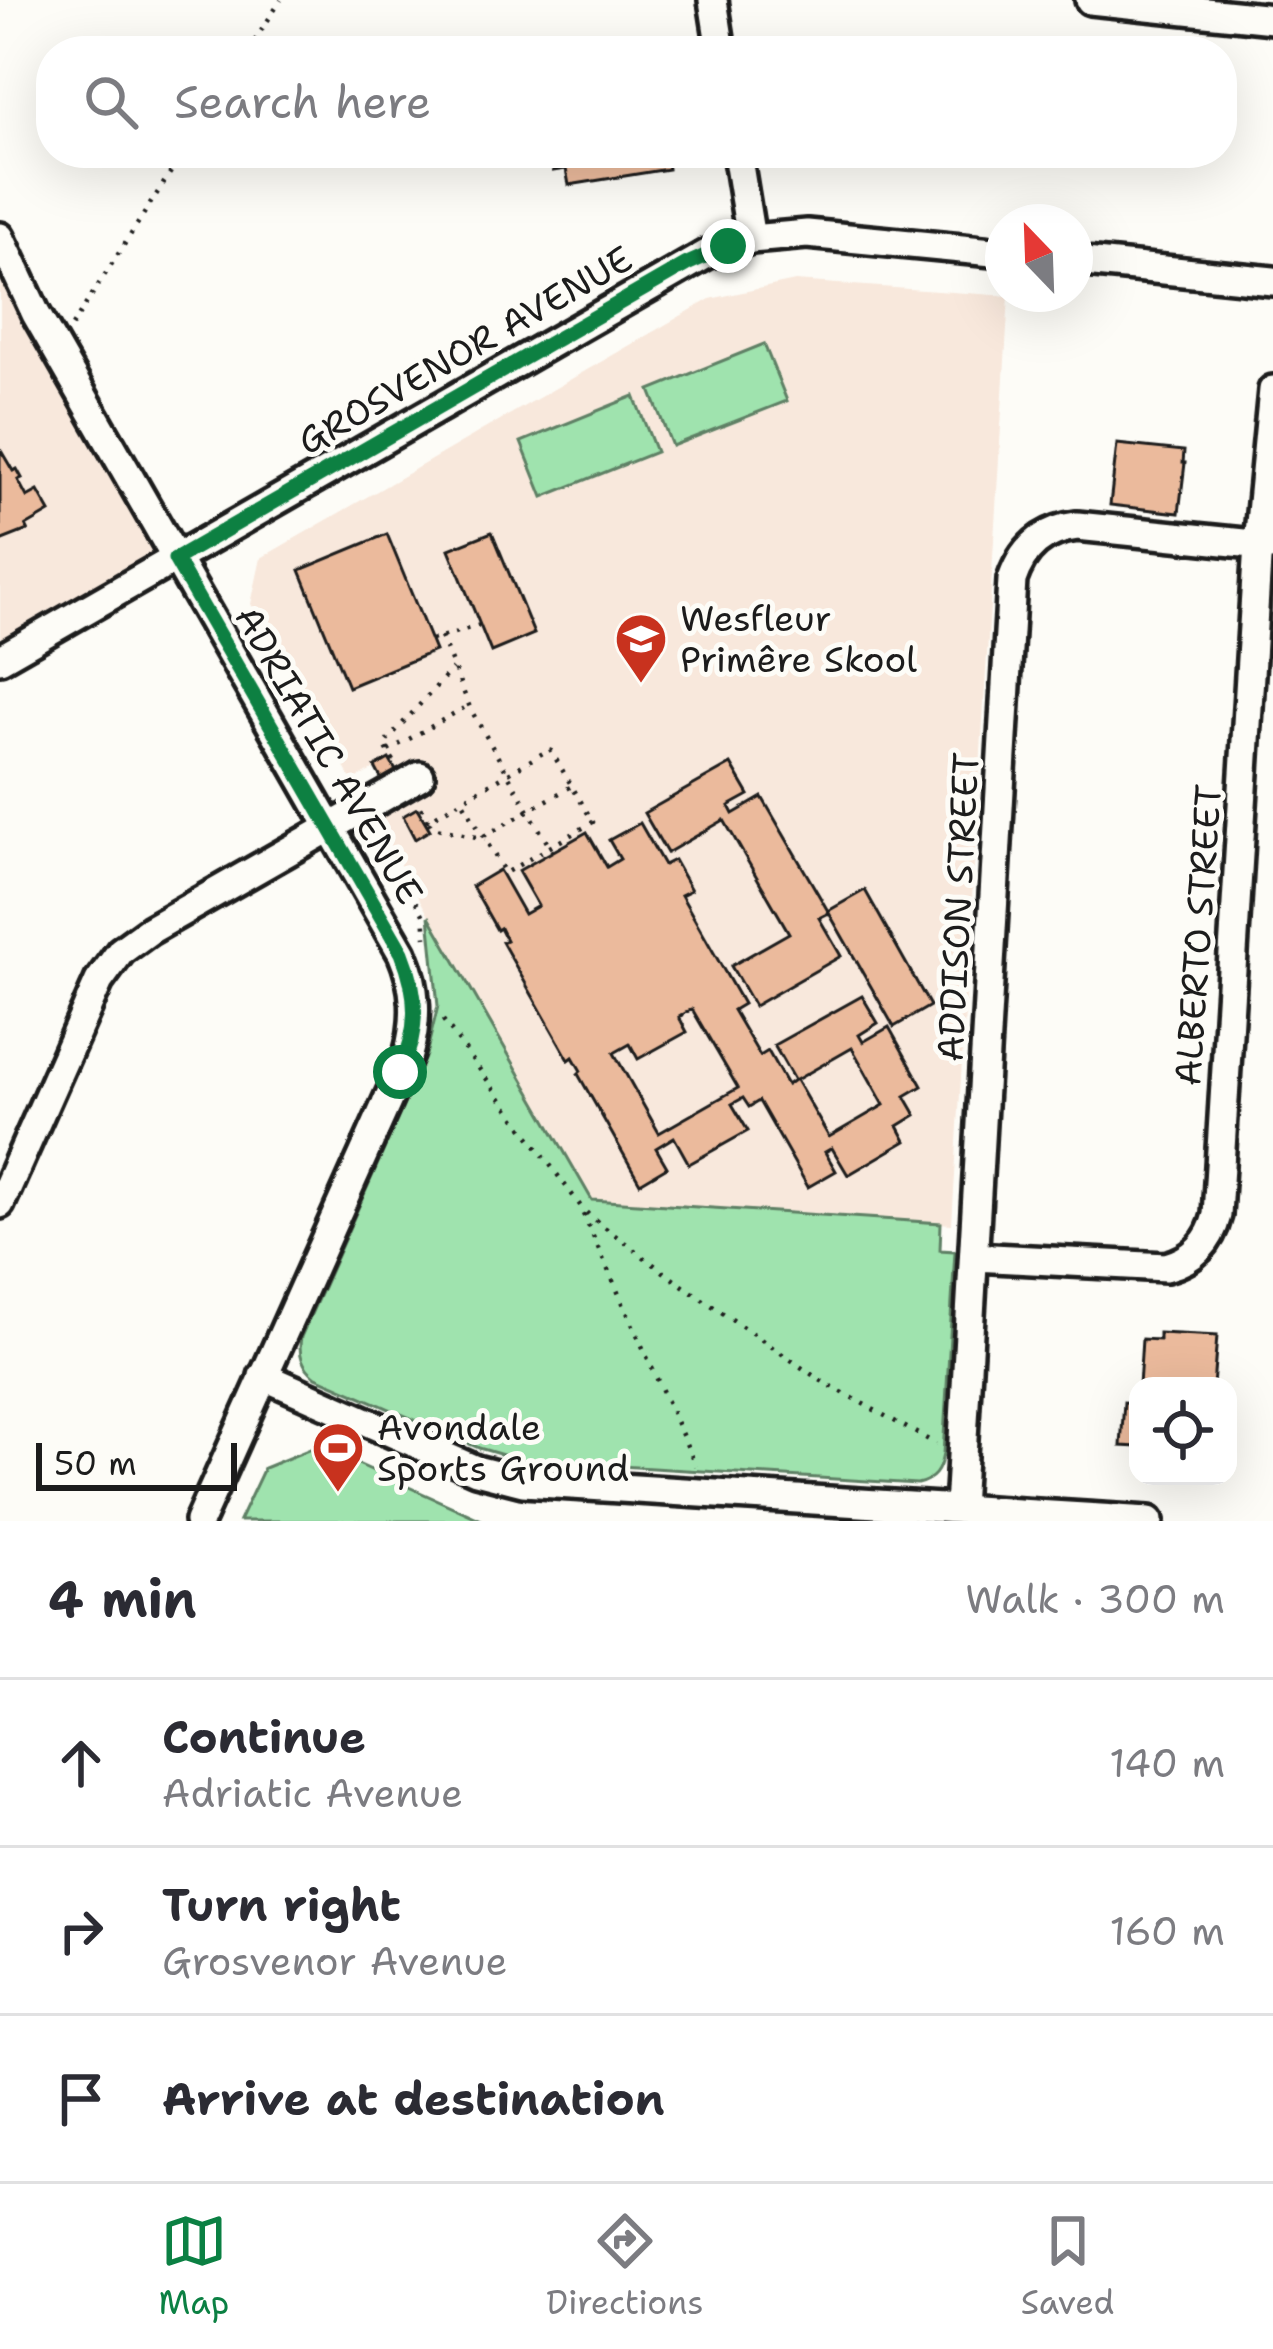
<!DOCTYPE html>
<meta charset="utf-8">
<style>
:root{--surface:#fff;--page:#f7f7f7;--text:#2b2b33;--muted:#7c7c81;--line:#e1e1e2;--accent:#0b8043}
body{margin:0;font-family:"Shantell Sans",sans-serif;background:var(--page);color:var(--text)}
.controls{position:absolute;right:36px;bottom:36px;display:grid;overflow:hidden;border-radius:24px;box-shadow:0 12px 48px #0002}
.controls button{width:108px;height:108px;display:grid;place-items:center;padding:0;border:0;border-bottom:3px solid var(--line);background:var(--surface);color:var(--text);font:60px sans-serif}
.compass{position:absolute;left:985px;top:204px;width:108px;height:108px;border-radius:50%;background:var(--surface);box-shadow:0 12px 48px #0002;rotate:337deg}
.scale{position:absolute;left:36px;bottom:30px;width:201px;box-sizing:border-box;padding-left:12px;border:6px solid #1c1c1c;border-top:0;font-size:33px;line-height:42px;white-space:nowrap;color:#1c1c1c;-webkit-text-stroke:9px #fdfcf7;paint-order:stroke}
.stop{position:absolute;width:36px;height:36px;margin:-27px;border:9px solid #0b8043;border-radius:50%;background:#fff}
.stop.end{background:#0b8043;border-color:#fff;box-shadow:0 3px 12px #0008}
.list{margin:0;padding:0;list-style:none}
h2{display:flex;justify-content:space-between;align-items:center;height:156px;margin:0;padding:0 48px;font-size:51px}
h2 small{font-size:39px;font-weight:400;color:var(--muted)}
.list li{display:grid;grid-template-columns:78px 1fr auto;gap:36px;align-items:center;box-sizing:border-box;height:168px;padding:0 48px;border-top:3px solid var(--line)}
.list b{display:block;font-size:45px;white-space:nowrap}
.list p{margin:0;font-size:39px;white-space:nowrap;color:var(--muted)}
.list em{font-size:39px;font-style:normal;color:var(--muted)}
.icon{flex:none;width:66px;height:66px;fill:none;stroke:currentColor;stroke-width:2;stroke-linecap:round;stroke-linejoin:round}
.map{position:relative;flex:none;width:1273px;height:1521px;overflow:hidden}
.search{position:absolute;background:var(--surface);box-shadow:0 12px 48px #0002;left:36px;right:36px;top:36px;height:132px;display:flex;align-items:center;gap:30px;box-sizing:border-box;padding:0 42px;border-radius:48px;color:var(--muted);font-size:45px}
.sheet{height:660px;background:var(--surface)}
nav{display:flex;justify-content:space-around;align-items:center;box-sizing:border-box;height:168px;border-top:3px solid var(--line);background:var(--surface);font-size:33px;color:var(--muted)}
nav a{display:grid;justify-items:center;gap:6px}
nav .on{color:var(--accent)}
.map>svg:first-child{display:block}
.built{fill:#f8e8dc}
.green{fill:#9fe3ae;stroke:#5e8065;stroke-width:3}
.building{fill:#ebba9c;stroke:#1c1c1c;stroke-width:3;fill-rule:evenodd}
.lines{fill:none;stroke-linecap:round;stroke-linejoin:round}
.minor-casing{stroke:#1c1c1c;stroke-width:36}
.path{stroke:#1c1c1c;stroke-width:4.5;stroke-dasharray:3 9;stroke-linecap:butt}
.minor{stroke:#fdfcf7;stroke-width:27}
.route{stroke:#0b8043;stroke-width:15}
.labels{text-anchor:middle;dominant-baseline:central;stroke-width:10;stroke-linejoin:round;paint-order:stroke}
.street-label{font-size:36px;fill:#1c1c1c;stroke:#fdfcf7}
.poi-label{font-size:36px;fill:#1c1c1c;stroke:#fdfcf7;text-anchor:start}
</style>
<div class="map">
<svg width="1273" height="1521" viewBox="0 0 1273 1521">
<rect width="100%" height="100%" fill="#fdfcf7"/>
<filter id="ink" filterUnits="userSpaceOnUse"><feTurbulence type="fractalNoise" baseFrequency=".00833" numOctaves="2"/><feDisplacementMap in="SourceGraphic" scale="24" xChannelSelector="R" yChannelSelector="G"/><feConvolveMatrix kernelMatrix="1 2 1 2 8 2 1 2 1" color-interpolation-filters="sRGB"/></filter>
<g filter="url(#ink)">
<g class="built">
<polygon points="0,240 175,559 0,659"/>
<polygon points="795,281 1009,296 952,1224 592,1201 372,816 395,802 376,768 352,781 251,604 261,558 710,299"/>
</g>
<g class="green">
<polygon points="764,344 787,401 672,446 650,390"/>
<polygon points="634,396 656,452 543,497 521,442"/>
<path d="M 429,916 L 592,1200 L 941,1223 L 940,1250 L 955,1251 L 943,1454 C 940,1471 934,1480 917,1484 L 520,1460 L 479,1448 L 316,1377 C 302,1366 298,1354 301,1337 L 426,1055 L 438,1006 Z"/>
<polygon points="318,1446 484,1521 490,1521 239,1521 264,1468"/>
</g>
<g class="building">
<polygon points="550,153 666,153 668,169 569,185 566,169 553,171"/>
<polygon points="1117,444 1184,451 1183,463 1185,463 1179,513 1110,505"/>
<polygon points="0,449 13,471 17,469 22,478 18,480 27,497 38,491 50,512 26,526 28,530 0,541"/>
<polygon points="492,532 534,634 491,652 449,549"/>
<polygon points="387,534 435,651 348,687 300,570"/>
<polygon points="389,759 398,774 383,782 375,767"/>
<polygon points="731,764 749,795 729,806 733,814 762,797 828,911 865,890 930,1006 894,1027 829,913 819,918 841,956 754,1006 731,966 789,933 724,820 667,853 644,813"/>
<polygon points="417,808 430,830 415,839 403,816"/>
<path d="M 640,823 L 664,865 L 674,860 L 691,890 L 681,895 L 743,1004 L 733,1010 L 760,1056 L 768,1051 L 787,1085 L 794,1080 L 774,1045 L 862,996 L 878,1023 L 859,1035 L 863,1042 L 889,1027 L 922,1086 L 905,1096 L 916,1115 L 898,1126 L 906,1141 L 848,1175 L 832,1148 L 825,1152 L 836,1171 L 808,1187 L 759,1101 L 749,1107 L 743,1098 L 732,1104 L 748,1131 L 689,1164 L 674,1137 L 656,1148 L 667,1167 L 640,1183 L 578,1074 L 581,1071 L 573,1057 L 569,1060 L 502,942 L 506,940 L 500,928 L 497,930 L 472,886 L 499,870 L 524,914 L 538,906 L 518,871 L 587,832 L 607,867 L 620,859 L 609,840 ZM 692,1009 L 738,1088 L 659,1133 L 614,1053 L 630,1044 L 638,1059 L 687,1032 L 679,1017 ZM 852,1048 L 884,1105 L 829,1137 L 796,1080 Z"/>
<polygon points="1159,1333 1217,1336 1213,1386 1139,1386 1142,1339 1159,1340"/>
<polygon points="1138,1398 1138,1447 1121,1446 1124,1402 1138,1403"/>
</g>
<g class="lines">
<g class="minor-casing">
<g id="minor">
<polyline points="713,0 721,51"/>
<polyline points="1090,0 1273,19"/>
<polyline points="737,153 751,239"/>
<path d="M 0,237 L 36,314 L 402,953 C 417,988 418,1019 408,1055 L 199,1521"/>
<polyline points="1075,261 1273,281"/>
<polyline points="0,659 707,254 751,239 807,234 1003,253"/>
<polyline points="0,1204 99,981 121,951 150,930 420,776"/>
<path d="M 974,1257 L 1166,1267 C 1193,1260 1210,1243 1217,1215 L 1258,544 L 1273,390"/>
<polyline points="263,1376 476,1470 523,1482 1149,1521"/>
<path d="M 959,1509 L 1012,580 C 1023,548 1043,530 1077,526 L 1273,546"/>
</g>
</g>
<g class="path">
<polyline points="248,51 281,0"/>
<polyline points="72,326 183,153"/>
<polyline points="441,637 471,710 552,851"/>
<polyline points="431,640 480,625"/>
<polyline points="388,751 384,744 452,669"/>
<polyline points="394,761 388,751 469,705"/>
<path d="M 421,807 L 428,820 C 469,796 510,772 550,749 L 593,822 L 505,873 L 462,800"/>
<polyline points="429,822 432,827 485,839"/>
<polyline points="374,829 424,916 426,937"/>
<polyline points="484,836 572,786"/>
<polyline points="443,1020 582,1208 590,1216 669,1276 820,1380 936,1444"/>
<polyline points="583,1214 696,1466"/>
</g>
<use href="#minor" class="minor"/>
</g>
</g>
<g class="lines" filter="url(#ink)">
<path class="route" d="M 400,1072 C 419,1031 419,995 402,953 L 175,559 L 687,264 L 728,246"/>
</g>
<defs>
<g id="school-pin" transform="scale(2.7)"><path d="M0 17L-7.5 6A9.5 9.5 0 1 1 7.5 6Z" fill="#c8321e" stroke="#fdfcf7"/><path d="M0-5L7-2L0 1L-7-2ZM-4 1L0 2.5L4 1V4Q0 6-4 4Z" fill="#fff"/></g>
<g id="stadium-pin" transform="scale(2.7)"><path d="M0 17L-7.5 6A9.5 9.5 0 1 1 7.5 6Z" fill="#c8321e" stroke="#fdfcf7"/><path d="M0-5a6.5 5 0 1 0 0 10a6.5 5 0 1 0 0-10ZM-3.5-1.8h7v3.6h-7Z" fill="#fff"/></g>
</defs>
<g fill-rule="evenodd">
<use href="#school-pin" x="641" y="639"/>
<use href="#stadium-pin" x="338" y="1448"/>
</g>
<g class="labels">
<g class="street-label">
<text transform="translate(465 350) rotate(-30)">GROSVENOR AVENUE</text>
<text transform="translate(329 755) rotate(60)">ADRIATIC AVENUE</text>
<text transform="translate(958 907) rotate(-87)">ADDISON STREET</text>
<text transform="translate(1198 935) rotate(-86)">ALBERTO STREET</text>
</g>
<g class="poi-label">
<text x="680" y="618">Wesfleur<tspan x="680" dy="41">Primêre Skool</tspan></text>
<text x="377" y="1427">Avondale<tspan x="377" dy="41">Sports Ground</tspan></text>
</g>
</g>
</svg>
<div class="controls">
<button><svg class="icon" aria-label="locate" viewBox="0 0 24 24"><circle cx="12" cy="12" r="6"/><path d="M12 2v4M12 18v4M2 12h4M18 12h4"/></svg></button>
</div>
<svg class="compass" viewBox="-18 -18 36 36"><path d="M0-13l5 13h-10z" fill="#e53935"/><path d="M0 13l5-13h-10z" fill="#7c7c81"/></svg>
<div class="scale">50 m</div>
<div class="stop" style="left:400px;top:1072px"></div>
<div class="stop end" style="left:728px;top:246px"></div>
<div class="search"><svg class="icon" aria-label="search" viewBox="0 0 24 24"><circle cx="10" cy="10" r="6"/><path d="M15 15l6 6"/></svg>Search here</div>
</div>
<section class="sheet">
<h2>4 min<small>Walk · 300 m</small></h2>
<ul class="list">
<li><svg class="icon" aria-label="ahead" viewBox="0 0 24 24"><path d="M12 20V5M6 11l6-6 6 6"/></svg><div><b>Continue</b><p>Adriatic Avenue</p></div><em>140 m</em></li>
<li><svg class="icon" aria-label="right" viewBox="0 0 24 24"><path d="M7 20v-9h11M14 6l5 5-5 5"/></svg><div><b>Turn right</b><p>Grosvenor Avenue</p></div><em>160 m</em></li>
<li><svg class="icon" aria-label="arrive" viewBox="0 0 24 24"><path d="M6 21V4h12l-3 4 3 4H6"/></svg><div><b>Arrive at destination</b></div></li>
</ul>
</section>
<nav>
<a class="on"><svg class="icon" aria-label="map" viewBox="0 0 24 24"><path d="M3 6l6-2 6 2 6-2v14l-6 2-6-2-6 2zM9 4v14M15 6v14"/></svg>Map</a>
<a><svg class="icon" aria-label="directions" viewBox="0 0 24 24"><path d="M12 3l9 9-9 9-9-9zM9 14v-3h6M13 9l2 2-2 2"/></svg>Directions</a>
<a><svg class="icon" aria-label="saved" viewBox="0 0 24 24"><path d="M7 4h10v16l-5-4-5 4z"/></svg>Saved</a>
</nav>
